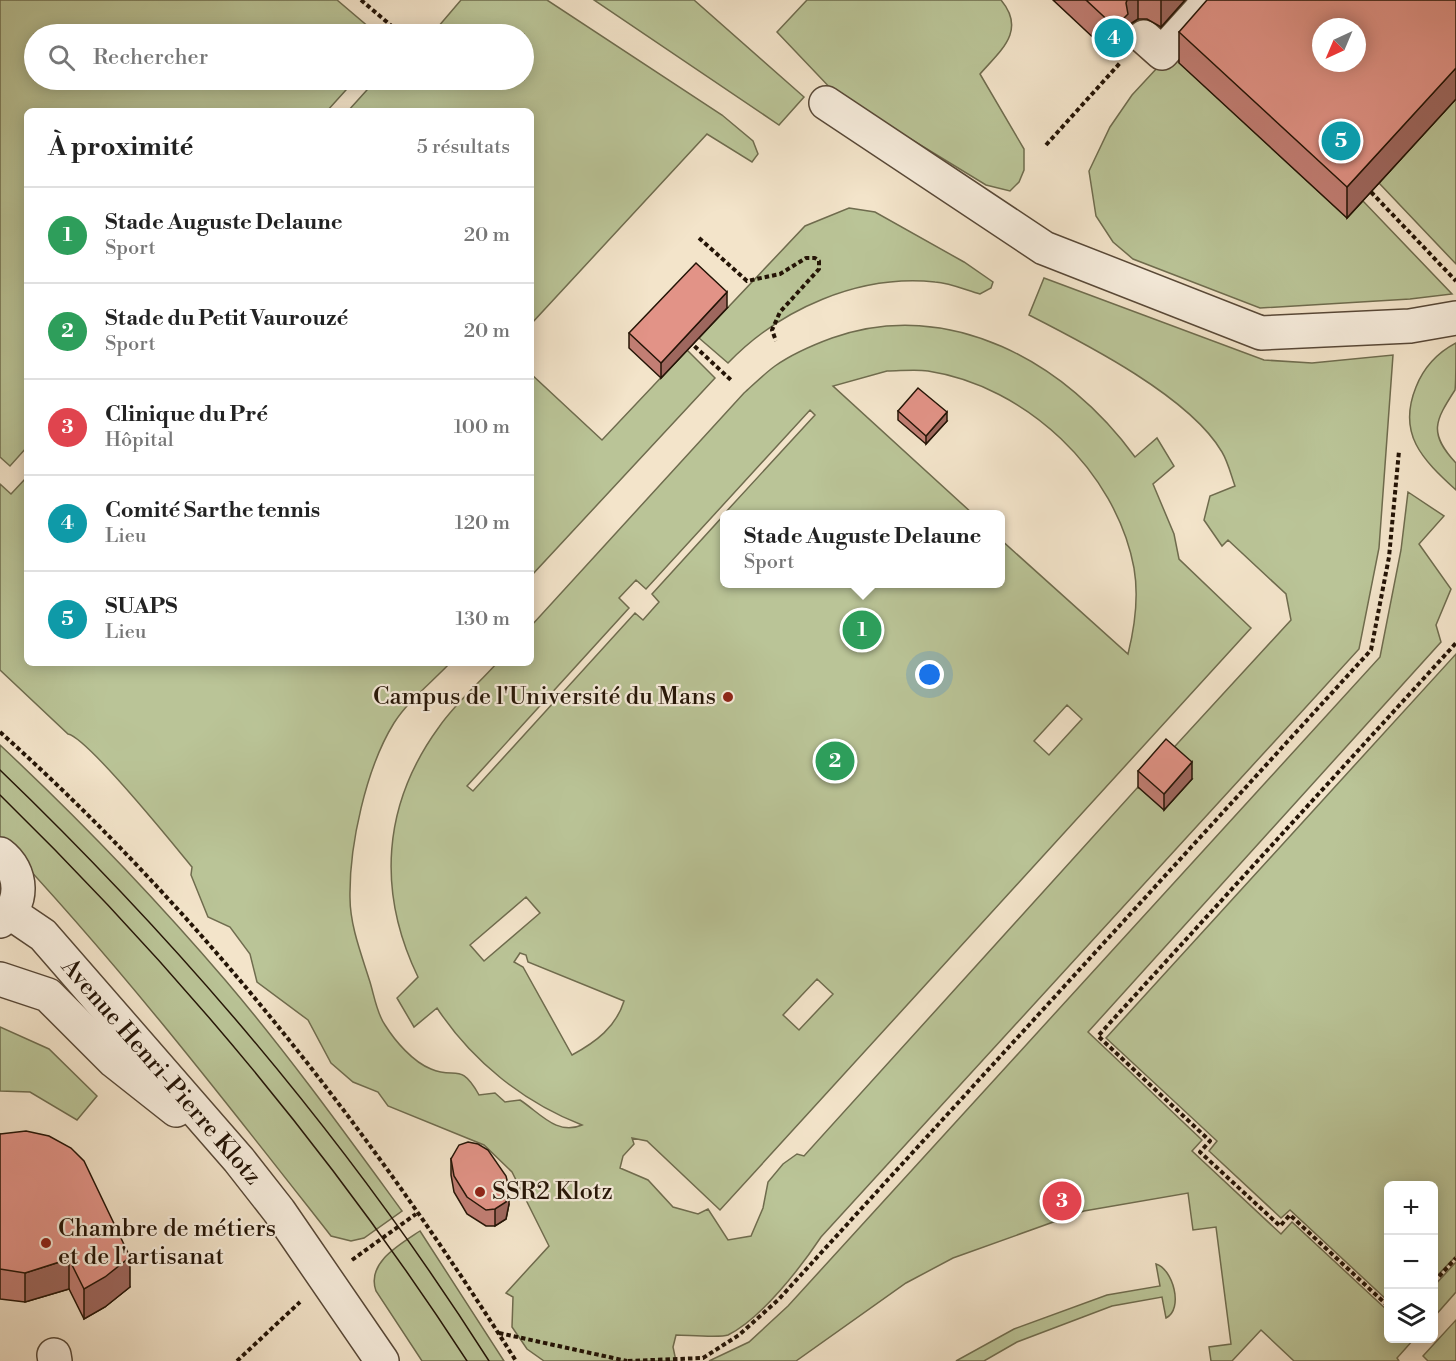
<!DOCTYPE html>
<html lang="fr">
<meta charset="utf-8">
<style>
:root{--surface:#fff;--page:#f2f2f2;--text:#222;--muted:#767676;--line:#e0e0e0;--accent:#b45309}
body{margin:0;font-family:"Libre Bodoni",serif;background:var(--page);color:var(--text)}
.controls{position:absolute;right:18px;bottom:18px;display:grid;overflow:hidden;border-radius:9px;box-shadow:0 3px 15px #0003}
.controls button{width:54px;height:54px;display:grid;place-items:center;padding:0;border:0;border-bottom:2px solid var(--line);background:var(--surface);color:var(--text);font:30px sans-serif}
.compass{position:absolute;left:1312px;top:18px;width:54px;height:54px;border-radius:50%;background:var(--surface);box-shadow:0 3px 15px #0003;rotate:224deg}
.you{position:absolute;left:930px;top:675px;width:21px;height:21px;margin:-15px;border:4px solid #fff;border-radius:50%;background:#1a73e8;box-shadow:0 0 0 9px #1a73e833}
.badge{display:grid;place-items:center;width:39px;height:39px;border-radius:50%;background:var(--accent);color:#fff;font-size:20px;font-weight:700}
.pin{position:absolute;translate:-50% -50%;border:3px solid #fff;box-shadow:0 2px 6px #0006}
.popup{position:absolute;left:720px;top:510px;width:285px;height:78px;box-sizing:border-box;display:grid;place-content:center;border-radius:9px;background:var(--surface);filter:drop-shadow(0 2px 4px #0005);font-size:20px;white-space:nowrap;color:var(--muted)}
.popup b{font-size:22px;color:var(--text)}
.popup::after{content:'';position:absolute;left:50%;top:100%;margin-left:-12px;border:12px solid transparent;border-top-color:var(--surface)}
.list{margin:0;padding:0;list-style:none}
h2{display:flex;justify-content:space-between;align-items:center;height:78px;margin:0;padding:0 24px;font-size:26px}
h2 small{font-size:20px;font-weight:400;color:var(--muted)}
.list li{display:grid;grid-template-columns:39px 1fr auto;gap:18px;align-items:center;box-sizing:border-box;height:96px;padding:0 24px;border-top:2px solid var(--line)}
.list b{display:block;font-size:22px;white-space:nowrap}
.list p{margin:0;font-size:20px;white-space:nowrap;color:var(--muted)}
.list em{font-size:20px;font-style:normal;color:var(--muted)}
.icon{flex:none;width:33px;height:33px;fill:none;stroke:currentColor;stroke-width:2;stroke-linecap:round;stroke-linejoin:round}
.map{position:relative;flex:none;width:1456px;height:1361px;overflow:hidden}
.search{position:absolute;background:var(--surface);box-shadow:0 3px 15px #0003;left:24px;top:24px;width:510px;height:66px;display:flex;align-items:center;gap:15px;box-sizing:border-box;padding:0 21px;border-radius:33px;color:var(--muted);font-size:22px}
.panel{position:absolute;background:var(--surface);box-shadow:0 3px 15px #0003;left:24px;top:108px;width:510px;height:558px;border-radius:9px}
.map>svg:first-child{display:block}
.green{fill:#bac497;stroke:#6f6c4e;stroke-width:1.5;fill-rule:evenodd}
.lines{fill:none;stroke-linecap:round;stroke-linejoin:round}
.minor-casing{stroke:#584837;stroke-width:36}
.path{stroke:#241406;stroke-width:4;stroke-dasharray:4.5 3;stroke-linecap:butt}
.minor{stroke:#f7eddd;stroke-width:33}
.tram{stroke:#241406;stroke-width:1.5}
.wall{fill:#c27e74;stroke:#241406;stroke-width:1.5}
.shaded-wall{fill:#9e675e;stroke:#241406;stroke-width:1.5}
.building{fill:#e29387;stroke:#241406;stroke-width:1.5;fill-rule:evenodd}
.poi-dot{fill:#8f2418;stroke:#f7eddd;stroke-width:2}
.labels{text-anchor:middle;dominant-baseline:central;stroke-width:4.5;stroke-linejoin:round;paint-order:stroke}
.poi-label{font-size:24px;fill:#241406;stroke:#f7eddd;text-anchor:start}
.street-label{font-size:24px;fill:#241406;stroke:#f7eddd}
</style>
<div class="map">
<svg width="1456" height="1361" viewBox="0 0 1456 1361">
<rect width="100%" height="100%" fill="#f3e4ca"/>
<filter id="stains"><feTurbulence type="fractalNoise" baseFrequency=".00333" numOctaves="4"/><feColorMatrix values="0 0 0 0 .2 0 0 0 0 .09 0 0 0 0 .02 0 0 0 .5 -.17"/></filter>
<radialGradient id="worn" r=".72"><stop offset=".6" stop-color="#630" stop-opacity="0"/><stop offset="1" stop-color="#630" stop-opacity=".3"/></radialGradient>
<g class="green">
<polygon points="0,0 337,0 377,34 34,34 34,80 355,80 327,111 27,111 27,447 10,466 0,457"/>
<polygon points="461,0 547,0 722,115 753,141 758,154 752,162 707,134 531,324 531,111 348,111 376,80 524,80 524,34 432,34"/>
<polygon points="594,0 694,0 804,97 779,125"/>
<path d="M 807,0 L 1001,0 C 1027,31 1000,51 980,74 L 1024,149 L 1024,170 L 1019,182 L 1010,191 L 986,185 L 835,93 L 777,32 Z"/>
<polygon points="1170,54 1347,218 1363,201 1452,294 1410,299 1260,308 1133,259 1113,242 1096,216 1089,171 1110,127 1132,95"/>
<polygon points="1456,99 1456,264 1379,183"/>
<path d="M 849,208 L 875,212 L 964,262 L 993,282 L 991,288 L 980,294 C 966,290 950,283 935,282 C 859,274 780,309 728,363 L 699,338 L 805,226 Z"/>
<path d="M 1044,278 L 1264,360 L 1312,363 L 1393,355 L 1379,548 L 1359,649 L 821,1237 C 801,1267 761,1319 728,1335 C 720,1338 687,1335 676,1335 L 673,1347 L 676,1361 L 544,1361 L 527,1349 L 512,1327 L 513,1297 L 506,1293 L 549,1246 L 512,1172 L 484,1145 L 388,1106 L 378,1092 L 353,1082 L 331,1063 L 308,1020 L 257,982 L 250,954 L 230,927 L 208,917 L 191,875 L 192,867 C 173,844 88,738 68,734 L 0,670 L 0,484 L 11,494 L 27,477 L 27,663 L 450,663 C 432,682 408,701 394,723 C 366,768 349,846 350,898 C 350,926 362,956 370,982 C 374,995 377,1014 385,1025 C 395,1041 413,1062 431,1069 C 456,1080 460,1061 479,1095 L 495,1093 L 505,1102 L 520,1100 C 540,1113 557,1136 582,1125 C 523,1102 472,1061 437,1008 L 414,1027 L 397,998 L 418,977 C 377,892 382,805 439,727 C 455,704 478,684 497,663 L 531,663 L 531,626 L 744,393 C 754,384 764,374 775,366 C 792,354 813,345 832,338 C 949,296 1067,363 1135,457 L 1157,438 L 1174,466 L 1153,484 L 1174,534 L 1179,559 L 1251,628 L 720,1210 L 647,1141 L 632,1138 L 634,1144 L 623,1156 L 620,1168 L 648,1180 L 673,1207 L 698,1214 L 708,1209 L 728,1240 L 751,1236 L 763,1208 L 768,1182 L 783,1164 L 797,1154 L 804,1156 L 1138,787 L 1164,810 L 1166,756 L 1291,620 L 1286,594 L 1228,540 L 1222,546 L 1204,520 L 1210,496 L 1235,486 C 1231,475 1228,462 1222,452 C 1190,397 1086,344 1029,315 ZM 887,371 C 900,371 915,369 928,371 C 1026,386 1116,471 1134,568 C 1139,597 1135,626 1128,654 L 1000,539 L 1000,584 L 724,584 L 724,515 L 652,594 L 659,602 L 643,620 L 635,613 L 473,791 L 467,786 L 629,608 L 619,598 L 636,580 L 646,589 L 810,410 L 815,415 L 724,514 L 973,514 L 833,386 ZM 1067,705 L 1082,719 L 1049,755 L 1034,741 ZM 526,897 L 540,913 L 484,961 L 470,945 ZM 520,953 L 526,955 L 528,962 L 624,1001 C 616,1027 596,1042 572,1055 L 523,967 L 514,962 ZM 817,979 L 833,994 L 799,1030 L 783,1015 Z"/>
<path d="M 1456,343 C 1456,352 1456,383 1455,390 C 1435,421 1428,433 1456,463 L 1456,490 C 1422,459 1397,434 1416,387 C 1424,367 1437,353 1456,343 Z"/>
<polygon points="687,350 715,378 531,576 531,374 602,440"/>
<polygon points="1408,492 1444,516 1419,544 1451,589 1436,625 1441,642 1088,1032 1202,1140 1192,1151 1281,1234 1292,1222 1388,1311 1388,1338 1414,1339 1397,1358 1399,1361 1294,1361 1261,1330 1232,1361 1211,1361 1209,1347 1231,1344 1216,1227 1193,1230 1188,1193 1084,1211 953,1258 906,1283 796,1361 709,1361 749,1342 788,1306 1380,657 1401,550"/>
<polygon points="1456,654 1456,1256 1434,1279 1434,1186 1388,1186 1388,1301 1290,1210 1281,1218 1209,1151 1217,1141 1106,1038"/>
<path d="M 0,745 C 79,819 155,898 226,981 C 288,1054 345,1133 402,1211 L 364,1238 L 351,1241 L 331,1236 C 225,1101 119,964 0,838 Z"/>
<polygon points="0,1027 49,1049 97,1096 77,1120 30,1092 0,1091"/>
<path d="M 420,1231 L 504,1361 L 422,1361 L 376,1291 C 366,1263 399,1245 420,1231 Z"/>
<polygon points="1456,1262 1456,1292 1434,1317 1434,1286"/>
<path d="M 1156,1264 C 1173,1269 1184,1309 1166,1318 L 1162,1297 L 1112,1306 L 1017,1342 L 984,1361 L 956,1361 L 1014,1329 L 1107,1295 L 1160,1286 Z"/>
<polygon points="1456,1320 1456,1361 1428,1361 1423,1356"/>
</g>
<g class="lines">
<g class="minor-casing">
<g id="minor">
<polyline points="1144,37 1162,53 1210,0"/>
<polyline points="826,103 1044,248 1261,333 1410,326 1456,318"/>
<path d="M 0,854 C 23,871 25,905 0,921"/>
<polyline points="9,912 43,935 239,1160 279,1211 382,1361"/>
<polyline points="0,979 48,995 114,1061 176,1110"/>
<polyline points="54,1355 55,1361"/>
</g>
</g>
<g class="path">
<polyline points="361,0 401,34"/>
<polyline points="1046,145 1120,63"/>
<polyline points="1371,192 1456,281"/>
<polyline points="699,238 747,281 780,274 806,258 815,258 819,261 819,269 780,312 772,330 776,341"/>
<polyline points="689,341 732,381"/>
<path d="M 0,732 C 202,913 372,1132 516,1361"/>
<polyline points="352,1260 416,1214"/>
<polyline points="1434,1282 1456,1258"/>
<polyline points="1388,1306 1290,1215 1280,1226 1200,1152 1210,1141 1098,1036 1456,643"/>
<polyline points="499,1333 627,1361"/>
<polyline points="237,1361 300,1302"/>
<polyline points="628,1361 703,1358 739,1335 779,1299 1371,650 1389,557 1399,451"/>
</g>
<use href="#minor" class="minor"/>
<g class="tram">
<path d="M 0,770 C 185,948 351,1144 489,1361"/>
<path d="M 0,795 C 176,967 333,1155 467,1361"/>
</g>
</g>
<g class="wall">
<polygon points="1053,0 1185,0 1161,27 1147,19 1138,19 1130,24 1128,30 1128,45 1115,58"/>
<polygon points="1456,0 1456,99 1347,218 1179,63 1179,32"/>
<polygon points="727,308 661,378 629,348 629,333"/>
<polygon points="898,411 947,421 926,444 898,420"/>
<polygon points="1138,771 1192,779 1164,810 1138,787"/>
<polygon points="0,1134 130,1287 105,1307 84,1319 69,1289 25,1302 0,1299"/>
<polygon points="451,1159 509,1204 506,1219 495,1226 486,1226 467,1214 454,1192 451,1175"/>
</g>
<g class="shaded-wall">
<polygon points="1127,0 1138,0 1138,19 1130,24 1128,30 1128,45 1115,58 1115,27"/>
<polygon points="1161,0 1185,0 1161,27"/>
<polygon points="1456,68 1456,99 1347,218 1347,187"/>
<polygon points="727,292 727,308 661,378 661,363"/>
<polygon points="947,412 947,421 926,444 926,436"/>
<polygon points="1192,762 1192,779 1164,810 1164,794"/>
<polygon points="509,1188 509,1204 506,1219 495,1226 495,1209"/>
<polygon points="130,1257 130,1287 105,1307 84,1319 84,1289"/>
<polygon points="69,1259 69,1289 25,1302 25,1273"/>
</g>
<g class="building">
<polygon points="1086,0 1127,0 1126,3 1128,14 1115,27"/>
<path d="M 1207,0 L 1456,0 L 1456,68 L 1347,187 L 1179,32 ZM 1321,27 L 1357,27 L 1357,63 L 1321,63 Z"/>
<polygon points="696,263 727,292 661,363 629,333"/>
<polygon points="918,388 947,412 926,436 898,411"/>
<polygon points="1166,739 1192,762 1164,794 1138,771"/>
<polygon points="26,1131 49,1136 71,1148 84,1161 130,1257 105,1277 84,1289 69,1259 25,1273 0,1269 0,1134"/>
<polygon points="468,1142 478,1144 488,1150 506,1176 509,1188 506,1202 495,1209 486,1210 467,1197 454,1176 451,1159 459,1145"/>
</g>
<g class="poi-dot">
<circle cx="728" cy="697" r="6"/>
<circle cx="480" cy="1192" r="6"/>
<circle cx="46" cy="1243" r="6"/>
</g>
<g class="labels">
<g class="poi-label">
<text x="716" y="697" text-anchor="end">Campus de l'Université du Mans</text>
<text x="492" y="1192">SSR2 Klotz</text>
<text x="58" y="1229">Chambre de métiers<tspan x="58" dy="28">et de l'artisanat</tspan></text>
</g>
<g class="street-label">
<text transform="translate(161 1072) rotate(49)">Avenue Henri-Pierre Klotz</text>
</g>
</g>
<rect width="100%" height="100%" filter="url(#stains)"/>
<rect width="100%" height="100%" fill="url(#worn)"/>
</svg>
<div class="controls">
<button>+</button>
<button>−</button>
<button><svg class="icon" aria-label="layers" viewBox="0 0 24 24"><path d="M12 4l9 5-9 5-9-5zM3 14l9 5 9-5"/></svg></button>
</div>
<svg class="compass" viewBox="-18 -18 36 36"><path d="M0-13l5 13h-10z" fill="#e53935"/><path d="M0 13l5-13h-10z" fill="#767676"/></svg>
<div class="you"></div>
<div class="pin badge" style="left:862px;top:630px;background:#2e9e5b">1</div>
<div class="popup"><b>Stade Auguste Delaune</b>Sport</div>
<div class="pin badge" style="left:835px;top:761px;background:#2e9e5b">2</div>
<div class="pin badge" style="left:1062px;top:1201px;background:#e0444e">3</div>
<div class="pin badge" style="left:1114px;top:38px;background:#0f9aa8">4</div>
<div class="pin badge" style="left:1341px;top:141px;background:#0f9aa8">5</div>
<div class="search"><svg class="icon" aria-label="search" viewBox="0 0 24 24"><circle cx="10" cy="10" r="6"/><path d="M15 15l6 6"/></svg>Rechercher</div>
<section class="panel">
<h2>À proximité<small>5 résultats</small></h2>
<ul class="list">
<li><span class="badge" style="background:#2e9e5b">1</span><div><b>Stade Auguste Delaune</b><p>Sport</p></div><em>20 m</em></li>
<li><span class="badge" style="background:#2e9e5b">2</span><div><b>Stade du Petit Vaurouzé</b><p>Sport</p></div><em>20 m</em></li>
<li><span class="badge" style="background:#e0444e">3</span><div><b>Clinique du Pré</b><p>Hôpital</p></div><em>100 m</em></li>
<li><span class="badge" style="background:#0f9aa8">4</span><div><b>Comité Sarthe tennis</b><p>Lieu</p></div><em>120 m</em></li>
<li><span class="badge" style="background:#0f9aa8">5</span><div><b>SUAPS</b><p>Lieu</p></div><em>130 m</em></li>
</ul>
</section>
</div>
